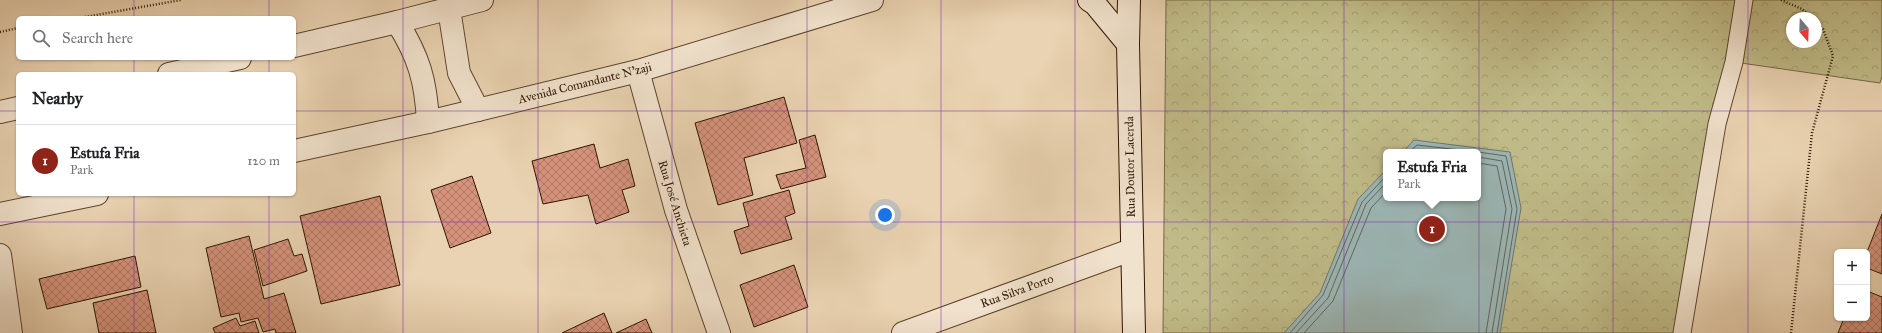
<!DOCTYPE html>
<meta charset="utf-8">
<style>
:root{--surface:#fff;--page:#f2f2f2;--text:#202124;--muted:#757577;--line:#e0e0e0;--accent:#8f2418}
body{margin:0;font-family:"IM FELL Great Primer",serif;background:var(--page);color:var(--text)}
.controls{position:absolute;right:12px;bottom:12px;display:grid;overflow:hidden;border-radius:6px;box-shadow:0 1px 3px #0004}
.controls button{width:36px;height:36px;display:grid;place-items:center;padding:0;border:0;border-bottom:1px solid var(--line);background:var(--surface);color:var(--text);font:20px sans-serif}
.compass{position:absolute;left:1786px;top:12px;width:36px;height:36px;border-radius:50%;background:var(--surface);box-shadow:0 1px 3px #0004;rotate:161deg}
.you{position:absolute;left:885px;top:215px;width:14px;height:14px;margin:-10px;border:3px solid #fff;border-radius:50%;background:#1a73e8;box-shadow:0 0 0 6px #1a73e833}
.badge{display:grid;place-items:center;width:26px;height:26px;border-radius:50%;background:var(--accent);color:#fff;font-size:13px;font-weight:700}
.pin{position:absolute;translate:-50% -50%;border:2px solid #fff;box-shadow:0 1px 4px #0006}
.popup{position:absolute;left:1383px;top:149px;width:98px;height:52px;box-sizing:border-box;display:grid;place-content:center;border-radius:6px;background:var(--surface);filter:drop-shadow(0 1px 3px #0005);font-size:13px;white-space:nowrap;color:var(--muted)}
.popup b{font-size:15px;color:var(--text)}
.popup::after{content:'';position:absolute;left:50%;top:100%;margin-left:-8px;border:8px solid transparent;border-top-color:var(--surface)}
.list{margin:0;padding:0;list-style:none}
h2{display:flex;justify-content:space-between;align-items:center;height:52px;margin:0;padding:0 16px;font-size:17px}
h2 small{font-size:13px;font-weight:400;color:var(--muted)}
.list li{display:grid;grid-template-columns:26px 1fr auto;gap:12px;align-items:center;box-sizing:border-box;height:72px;padding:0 16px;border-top:1px solid var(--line)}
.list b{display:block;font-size:15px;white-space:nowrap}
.list p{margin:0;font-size:13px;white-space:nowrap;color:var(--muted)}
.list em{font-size:13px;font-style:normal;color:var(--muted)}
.icon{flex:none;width:22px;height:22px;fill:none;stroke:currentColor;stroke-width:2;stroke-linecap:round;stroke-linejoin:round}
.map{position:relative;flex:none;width:1882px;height:333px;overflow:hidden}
.search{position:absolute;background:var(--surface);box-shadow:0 1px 3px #0004;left:16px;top:16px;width:280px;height:44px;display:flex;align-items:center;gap:10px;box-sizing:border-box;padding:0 14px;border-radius:6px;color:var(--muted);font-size:15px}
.panel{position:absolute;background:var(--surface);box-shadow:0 1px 3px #0004;left:16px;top:72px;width:280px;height:124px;border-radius:6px}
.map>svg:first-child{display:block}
.forest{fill:url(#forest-crowns);stroke:#766744;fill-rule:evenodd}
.water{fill:#9bb6b5;stroke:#6f756d}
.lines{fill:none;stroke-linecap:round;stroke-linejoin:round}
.shore{stroke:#64655a;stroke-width:1}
.building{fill:url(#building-cross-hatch);stroke:#2e1400}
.service-casing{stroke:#5d442c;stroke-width:19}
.minor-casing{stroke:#5d442c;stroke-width:24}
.tertiary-casing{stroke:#5d442c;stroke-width:24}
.secondary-casing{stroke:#2e1400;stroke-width:24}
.path{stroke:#2e1400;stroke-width:2.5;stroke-dasharray:1 2;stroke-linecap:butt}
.service{stroke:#f1e2cd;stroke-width:17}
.minor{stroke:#f1e2cd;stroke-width:22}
.tertiary{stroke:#f1e2cd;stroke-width:22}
.secondary{stroke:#f1e2cd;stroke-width:22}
.grid{fill:none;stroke:#7b2cbf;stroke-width:1;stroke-opacity:0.55}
.labels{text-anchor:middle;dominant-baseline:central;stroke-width:3;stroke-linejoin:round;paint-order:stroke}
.street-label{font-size:12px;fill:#2e1400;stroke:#f1e2cd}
</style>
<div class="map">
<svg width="1882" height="333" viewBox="0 0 1882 333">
<defs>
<pattern id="forest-crowns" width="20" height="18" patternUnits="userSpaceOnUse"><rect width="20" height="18" fill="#bfba87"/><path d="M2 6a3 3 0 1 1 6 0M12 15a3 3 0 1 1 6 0" fill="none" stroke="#a49f73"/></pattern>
<pattern id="building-cross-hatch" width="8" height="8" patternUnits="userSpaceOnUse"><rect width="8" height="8" fill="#d6937c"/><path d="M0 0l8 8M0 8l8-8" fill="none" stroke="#ae7763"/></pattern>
</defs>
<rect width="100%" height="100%" fill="#ead3b2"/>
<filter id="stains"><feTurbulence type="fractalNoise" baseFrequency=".005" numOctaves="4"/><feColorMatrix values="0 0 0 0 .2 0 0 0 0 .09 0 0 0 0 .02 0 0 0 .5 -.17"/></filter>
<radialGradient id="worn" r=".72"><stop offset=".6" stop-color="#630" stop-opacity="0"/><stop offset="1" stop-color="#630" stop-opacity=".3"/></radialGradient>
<path class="forest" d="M 1166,0 L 1882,0 L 1882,76 L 1880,83 L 1734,62 L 1682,333 L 1163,333 ZM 1792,18 L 1816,18 L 1816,42 L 1792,42 ZM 1386,152 L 1478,152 L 1478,198 L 1386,198 Z"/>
<polygon class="water" points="1414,140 1510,152 1521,208 1500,333 1284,333 1320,293 1358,199 1386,170 1386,198 1478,198 1478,152 1403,152"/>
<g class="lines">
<g class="shore">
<polyline points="1409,152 1417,145 1477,152"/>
<polyline points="1478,152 1506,156 1517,209 1497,333"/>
<polyline points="1478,157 1502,161 1512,209 1492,333"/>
<polyline points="1478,163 1497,166 1506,209 1486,333"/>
<polyline points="1290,333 1323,295 1362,202 1386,176"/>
<polyline points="1296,333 1328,298 1366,204 1386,183"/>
<polyline points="1304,333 1333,301 1371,208 1386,192"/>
</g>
</g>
<g class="building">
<polygon points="784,97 797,143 744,158 753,195 718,205 695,123"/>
<polygon points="815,135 826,177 781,189 776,175 806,168 799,140"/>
<polygon points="594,144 600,168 628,159 635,186 622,190 629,212 596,224 588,195 543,204 532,161"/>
<polygon points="472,176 491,233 450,248 431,190"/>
<polygon points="789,190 795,213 785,217 792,239 741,254 734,231 749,226 743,203"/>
<polygon points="380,196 400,285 321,304 300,216"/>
<polygon points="1882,214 1882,274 1867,268 1867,252"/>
<polygon points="249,236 264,299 284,293 296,333 276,333 275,329 263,332 258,318 241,322 239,313 221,317 206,248"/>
<polygon points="288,239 294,256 302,254 307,271 263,286 254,250"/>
<polygon points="135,256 141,287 47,309 39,279"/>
<polygon points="794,265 808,307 754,327 740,285"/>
<polygon points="147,290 156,333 99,333 93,303"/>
<polygon points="1867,291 1882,297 1882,333 1838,333 1844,318 1867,318"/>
<polygon points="604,313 612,333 562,333"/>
<polygon points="236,318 240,326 255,321 259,333 215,333 213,328"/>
<polygon points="646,319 652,333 616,333"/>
</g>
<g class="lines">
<g class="service-casing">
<polyline id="service" points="1682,333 1717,124 1734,62 1744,0"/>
</g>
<g class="minor-casing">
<g id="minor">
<polyline points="638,71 676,210 719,333"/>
<polyline points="0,255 11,333"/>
<polyline points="903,333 1131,250"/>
</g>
</g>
<g class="tertiary-casing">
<g id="tertiary">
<polyline points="449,9 459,73 478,110"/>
<path d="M 397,22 C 419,57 426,81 428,122"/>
<polyline points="294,46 397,22 482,0"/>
<polyline points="169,74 240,58"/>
<polyline points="0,112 18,108"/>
<polyline points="294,151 428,122 638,71 872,0"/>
<polyline points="0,214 97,194"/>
</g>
</g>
<g class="secondary-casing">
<g id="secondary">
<polyline points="1089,0 1095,4 1128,44"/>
<polyline points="1129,0 1128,44 1134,333"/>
</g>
</g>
<g class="path">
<polyline points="1781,0 1802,9 1812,18"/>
<polyline points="79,18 181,0"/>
<polyline points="0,32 18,28"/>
<polyline points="1791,333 1812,133 1833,56 1823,29 1816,22"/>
</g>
<use href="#service" class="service"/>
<use href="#minor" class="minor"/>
<use href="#tertiary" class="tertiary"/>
<use href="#secondary" class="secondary"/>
</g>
<path class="grid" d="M 134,0 L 134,18M 269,0 L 269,18M 403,0 L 403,333M 538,0 L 538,333M 672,0 L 672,333M 807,0 L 807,333M 941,0 L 941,333M 1075,0 L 1075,333M 1210,0 L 1210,333M 1344,0 L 1344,333M 1479,0 L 1479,333M 1613,0 L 1613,333M 1748,0 L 1748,333M 134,58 L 134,74M 269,58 L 269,74M 0,111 L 18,111M 294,111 L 1882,111M 134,194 L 134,333M 269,194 L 269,333M 0,222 L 1882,222"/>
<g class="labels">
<g class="street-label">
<text transform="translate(585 83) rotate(-14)">Avenida Comandante N'zaji</text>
<text transform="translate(1130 167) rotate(-91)">Rua Doutor Lacerda</text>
<text transform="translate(675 203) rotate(73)">Rua José Anchieta</text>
<text transform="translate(1017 291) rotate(-20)">Rua Silva Porto</text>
</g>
</g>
<rect width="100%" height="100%" filter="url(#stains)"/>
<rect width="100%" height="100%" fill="url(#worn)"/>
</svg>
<div class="controls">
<button>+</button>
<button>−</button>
</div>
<svg class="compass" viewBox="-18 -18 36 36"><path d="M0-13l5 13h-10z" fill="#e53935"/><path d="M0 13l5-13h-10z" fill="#757577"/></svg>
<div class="you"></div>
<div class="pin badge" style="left:1432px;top:229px">1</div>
<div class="popup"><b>Estufa Fria</b>Park</div>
<div class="search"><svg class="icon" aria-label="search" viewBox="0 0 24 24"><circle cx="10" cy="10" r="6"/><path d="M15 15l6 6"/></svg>Search here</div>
<section class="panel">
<h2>Nearby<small></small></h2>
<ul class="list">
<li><span class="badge">1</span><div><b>Estufa Fria</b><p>Park</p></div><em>120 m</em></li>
</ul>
</section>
</div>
